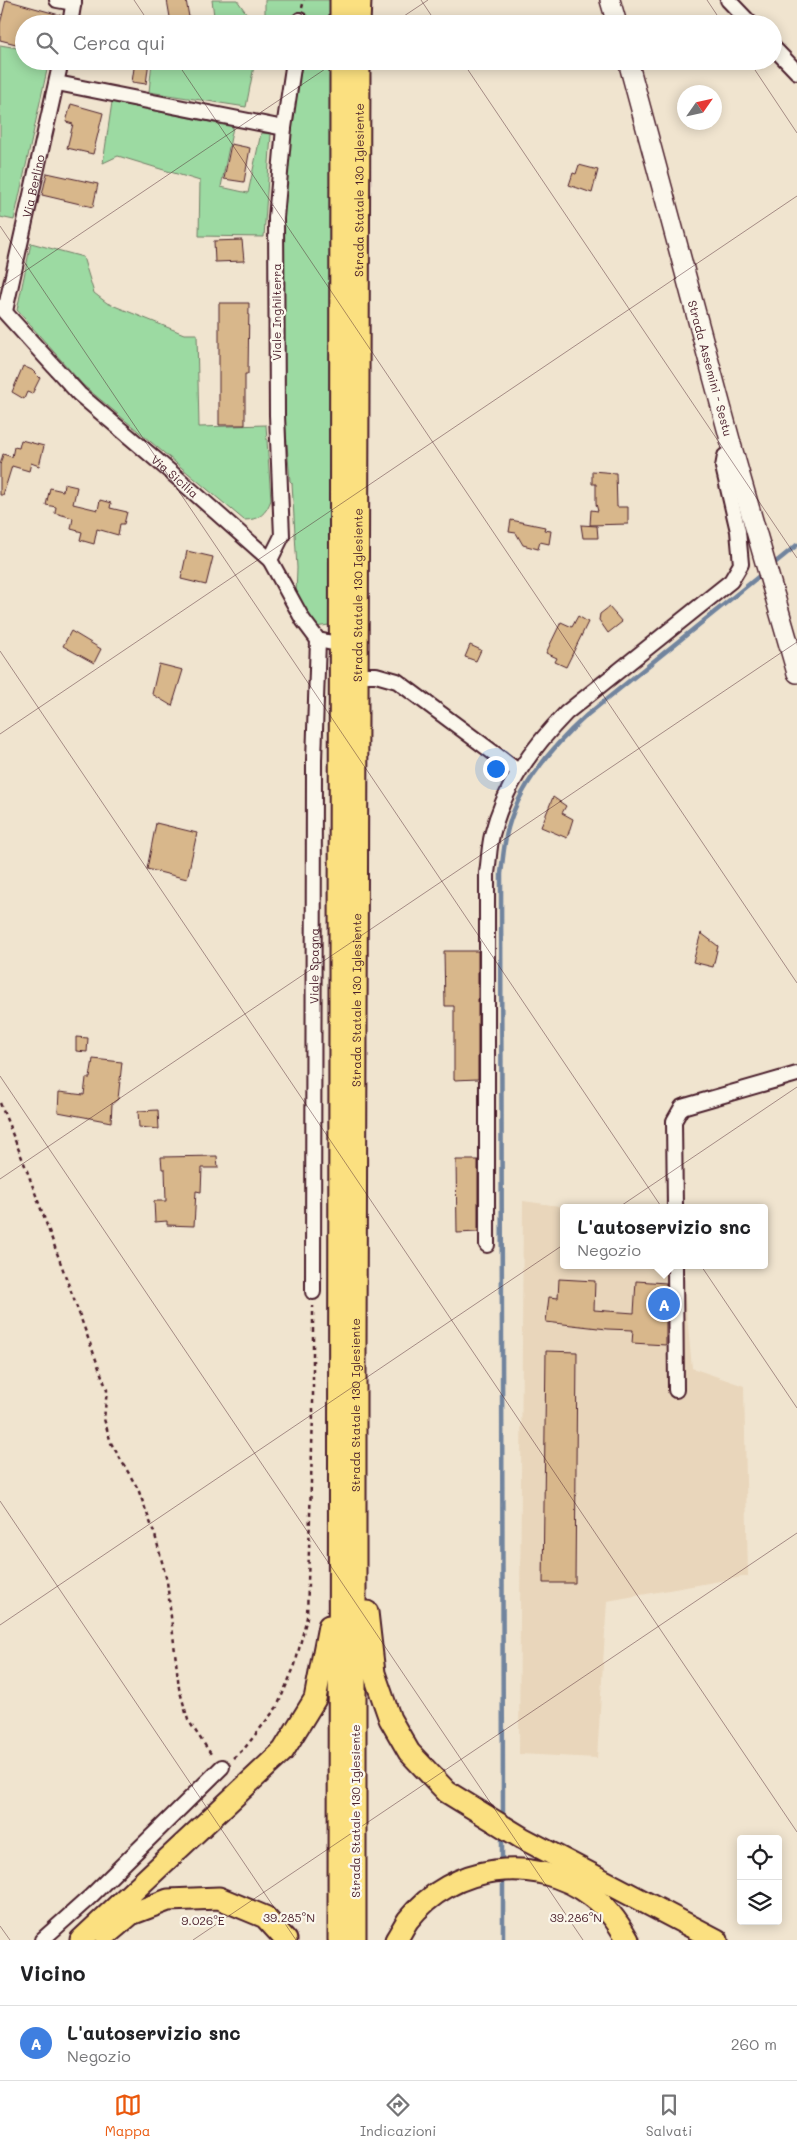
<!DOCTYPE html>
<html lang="it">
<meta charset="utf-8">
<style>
:root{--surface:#fff;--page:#f6f6f6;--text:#202124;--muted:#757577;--line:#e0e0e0;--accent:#ea580c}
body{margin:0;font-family:Mali,sans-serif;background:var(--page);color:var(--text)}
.controls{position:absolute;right:15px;bottom:15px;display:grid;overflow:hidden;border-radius:5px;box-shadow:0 2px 12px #0003}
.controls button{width:45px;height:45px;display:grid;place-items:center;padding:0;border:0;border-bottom:1px solid var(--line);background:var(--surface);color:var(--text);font:25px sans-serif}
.compass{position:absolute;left:677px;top:85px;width:45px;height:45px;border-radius:50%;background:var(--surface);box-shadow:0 2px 12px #0003;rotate:56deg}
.you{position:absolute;left:495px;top:768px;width:18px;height:18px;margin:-12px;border:4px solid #fff;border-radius:50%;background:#1a73e8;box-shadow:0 0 0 8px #1a73e833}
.badge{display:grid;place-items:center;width:32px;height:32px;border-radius:50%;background:var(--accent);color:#fff;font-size:16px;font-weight:700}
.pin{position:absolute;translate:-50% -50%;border:2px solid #fff;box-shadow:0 1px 5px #0006}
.popup{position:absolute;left:560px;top:1204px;width:208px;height:65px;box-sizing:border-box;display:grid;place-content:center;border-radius:5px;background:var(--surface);filter:drop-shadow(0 1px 4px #0005);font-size:16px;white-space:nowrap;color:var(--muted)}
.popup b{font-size:19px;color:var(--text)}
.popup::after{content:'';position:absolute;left:50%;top:100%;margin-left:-10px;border:10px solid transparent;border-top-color:var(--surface)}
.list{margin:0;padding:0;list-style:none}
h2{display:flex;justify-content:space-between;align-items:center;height:65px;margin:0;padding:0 20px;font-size:21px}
h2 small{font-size:16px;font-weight:400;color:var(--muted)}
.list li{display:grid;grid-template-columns:32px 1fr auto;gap:15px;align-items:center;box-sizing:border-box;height:75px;padding:0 20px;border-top:1px solid var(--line)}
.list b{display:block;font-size:19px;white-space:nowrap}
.list p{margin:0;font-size:16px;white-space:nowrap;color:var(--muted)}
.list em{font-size:16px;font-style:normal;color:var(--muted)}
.icon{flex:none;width:28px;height:28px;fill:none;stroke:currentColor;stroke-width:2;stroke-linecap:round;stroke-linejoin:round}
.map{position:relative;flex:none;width:797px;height:1940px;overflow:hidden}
.search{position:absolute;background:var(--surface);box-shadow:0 2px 12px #0003;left:15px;right:15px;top:15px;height:55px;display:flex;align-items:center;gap:12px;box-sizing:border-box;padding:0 18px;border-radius:28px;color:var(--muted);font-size:19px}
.sheet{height:140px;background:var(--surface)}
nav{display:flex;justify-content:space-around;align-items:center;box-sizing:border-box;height:70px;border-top:1px solid var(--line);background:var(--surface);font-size:14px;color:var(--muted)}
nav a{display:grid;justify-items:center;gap:2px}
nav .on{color:var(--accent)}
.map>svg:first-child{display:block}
.built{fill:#e9d6bb}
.green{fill:#9cdaa2;stroke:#737c66}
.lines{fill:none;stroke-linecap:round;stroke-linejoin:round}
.stream{stroke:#71849e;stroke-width:4.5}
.building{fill:#d8b78b;stroke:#4a1f2b}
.street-casing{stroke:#4a1f2b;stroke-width:18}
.secondary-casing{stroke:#4a1f2b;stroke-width:22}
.primary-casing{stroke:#4a1f2b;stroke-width:25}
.path{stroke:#4a1f2b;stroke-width:2.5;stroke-dasharray:4 4;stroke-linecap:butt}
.street{stroke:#fbf7ec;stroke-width:14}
.secondary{stroke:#fbf7ec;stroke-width:19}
.primary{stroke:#fbe080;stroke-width:21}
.ticks{fill:none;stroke:#4a1f2b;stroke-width:1;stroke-opacity:0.45}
.labels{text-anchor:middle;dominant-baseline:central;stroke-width:4.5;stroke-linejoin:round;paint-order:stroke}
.street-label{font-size:12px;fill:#4a1f2b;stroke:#fbf7ec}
.ticks-label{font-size:12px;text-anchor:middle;fill:#4a1f2b;stroke:#fbf7ec;stroke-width:4.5;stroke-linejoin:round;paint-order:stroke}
</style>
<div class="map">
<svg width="797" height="1940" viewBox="0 0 797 1940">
<rect width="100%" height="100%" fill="#f0e4cf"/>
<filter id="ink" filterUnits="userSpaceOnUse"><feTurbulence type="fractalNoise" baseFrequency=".02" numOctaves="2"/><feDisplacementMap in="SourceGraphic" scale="10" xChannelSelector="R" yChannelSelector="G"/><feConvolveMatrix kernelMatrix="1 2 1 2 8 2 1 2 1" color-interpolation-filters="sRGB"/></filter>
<g filter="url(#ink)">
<polygon class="built" points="523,1201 574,1208 564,1208 564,1265 682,1265 692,1368 744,1386 748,1576 607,1601 597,1758 519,1754"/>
<g class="green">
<polygon points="212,0 237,0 254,24 215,24"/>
<polygon points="265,0 333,0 333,24 304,24 305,18 295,14 293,24 265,24"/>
<polygon points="0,45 24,49 24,61 49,61 14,220 0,217"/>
<polygon points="152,61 255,61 246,107 149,92"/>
<polygon points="301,61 334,61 335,619 329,625 315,627 296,595 297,568 292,483 290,481 283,396 283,236 288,128 291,107 297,96"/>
<polygon points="112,102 233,127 221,187 248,193 261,133 271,134 264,237 199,236 200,181 118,156 103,163"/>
<path d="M 31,243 L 83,257 L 94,293 L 107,303 L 184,334 L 197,334 L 199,427 L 266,425 L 271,500 C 266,514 259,520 244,520 L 83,385 L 17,310 Z"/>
</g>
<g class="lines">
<g class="stream">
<polyline points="771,566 797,545"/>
<path d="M 503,1818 L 501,874 C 503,859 504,842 508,828 C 520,783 554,745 587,715 L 763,573"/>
<polyline points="502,1835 502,1863"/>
<polyline points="503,1878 503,1940"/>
</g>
</g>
<g class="building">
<polygon points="6,0 63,16 61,24 24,24 24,46 0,40 0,24"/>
<polygon points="167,0 186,0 189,17 171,23"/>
<polygon points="135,61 149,61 146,84 132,82"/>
<polygon points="71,104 103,113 93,154 67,148 73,124 66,122"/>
<polygon points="231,144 250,148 244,182 224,179"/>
<polygon points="579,165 598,170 592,193 569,185 573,173 576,174"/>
<polygon points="47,173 98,184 93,207 42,195"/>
<polygon points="242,240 244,261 215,262 214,241"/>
<polygon points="219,303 249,303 248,374 245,374 245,425 219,425"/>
<polygon points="23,366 32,370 40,378 32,394 27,392 24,399 12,392"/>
<polygon points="21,440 44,446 39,466 31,463 29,471 12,466 3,495 0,495 0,465 3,454 12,457 14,447 19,448"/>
<polygon points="592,471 616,473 617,507 628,507 628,524 590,525 591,510 598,511 596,504 596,484 592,484"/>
<polygon points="64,484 77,487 73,504 98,510 100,500 111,503 110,508 127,512 124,524 120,524 118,535 97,529 94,544 80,540 82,532 71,529 73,518 55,513 56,507 46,505 50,488 63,491"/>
<polygon points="511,520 545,527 544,530 551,531 549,544 540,542 538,549 523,545 516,533 509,532"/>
<polygon points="581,525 597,526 598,538 583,538"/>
<polygon points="187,551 213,557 206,585 181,579"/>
<polygon points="609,607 622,622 608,633 599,620 600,614"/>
<polygon points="578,616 588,622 566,667 555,662 557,658 546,653 561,622 572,627"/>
<polygon points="71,631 101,649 94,663 63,646"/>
<polygon points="470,645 481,650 476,661 465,657"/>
<polygon points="159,664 183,670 172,706 152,694"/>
<polygon points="553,797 566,806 562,813 573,819 567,838 541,827"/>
<polygon points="156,823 197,833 187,879 147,869"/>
<polygon points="701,933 718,946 713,967 693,962"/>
<polygon points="444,951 478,951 478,1079 454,1080 454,1006 445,1006"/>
<polygon points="76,1037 88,1038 87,1052 76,1051"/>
<polygon points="93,1059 122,1062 118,1099 112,1104 111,1122 58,1112 59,1092 84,1095 86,1078 90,1078"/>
<polygon points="158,1110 159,1129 139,1127 138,1111"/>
<polygon points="217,1156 218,1168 202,1168 201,1192 196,1191 194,1226 167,1225 167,1221 155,1222 154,1201 166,1201 165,1169 162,1169 161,1157"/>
<polygon points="456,1160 478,1160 478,1232 457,1233"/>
<polygon points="559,1279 595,1281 594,1310 634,1313 636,1281 666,1283 666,1345 632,1343 633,1330 607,1329 546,1322 549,1297 558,1298"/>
<polygon points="546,1351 577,1352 575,1583 543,1583"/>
</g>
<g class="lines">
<g class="street-casing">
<g id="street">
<polyline points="57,0 74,3"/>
<polyline points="728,0 751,24"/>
<polyline points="70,24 74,0"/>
<polyline points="299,24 300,20"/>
<polyline points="773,47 797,72"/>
<polyline points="57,83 284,128"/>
<path id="s1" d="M 0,307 L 79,394 L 173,474 L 270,560 L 303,620 L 318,640 L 342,645"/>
<path id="s2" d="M 5,311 L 61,61"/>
<polyline points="270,560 282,536 277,415 276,218 284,128 294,61"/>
<polyline points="358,675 376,675 397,681 518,771"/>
<polyline points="675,1208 674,1121 682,1107 797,1074"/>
<path d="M 487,1245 L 487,873 C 489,861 489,847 492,835 C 504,786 532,748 566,713 L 731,581 L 741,564 L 738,531 L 723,467 L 725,456 L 733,451"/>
<polyline points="675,1265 676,1390"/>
<path id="s3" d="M 313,1292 L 314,760 L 318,640"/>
<polyline points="42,1940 91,1896 222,1767"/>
</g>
</g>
<g class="secondary-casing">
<g id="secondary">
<polyline points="610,0 617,24"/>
<path id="s4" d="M 628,61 L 733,451 L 797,673"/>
</g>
</g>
<g class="primary-casing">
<g id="primary">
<polyline points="341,0 341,24"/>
<polyline points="359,24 360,0"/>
<polyline points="367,1612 374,1673 390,1719 409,1752 447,1792 522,1838 717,1940"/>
<polyline points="106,1935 131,1914 168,1900 219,1898 265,1917 286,1940"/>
<polyline points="81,1940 283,1751 315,1699 329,1626"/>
<polyline points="339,1940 341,61"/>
<path id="s5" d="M 355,1940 L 355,1352 L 359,61"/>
<path d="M 396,1940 C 400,1934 404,1926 408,1920 C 452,1864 535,1853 592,1896 C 607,1907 619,1924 628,1940"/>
</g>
</g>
<g class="path">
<polyline points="302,8 304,0"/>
<polyline points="0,1103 26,1168 107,1390 104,1419 111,1443 138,1489 155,1535 167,1581 179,1688 188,1720 213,1757"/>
<polyline points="233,1758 244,1749 277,1707 295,1665 307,1617 313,1414 313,1306"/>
</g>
<use href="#street" class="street"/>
<use href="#secondary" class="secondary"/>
<use href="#primary" class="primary"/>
</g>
</g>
<path class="ticks" d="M 134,0 L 150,24M 421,0 L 437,24M 707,0 L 723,24M 392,24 L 428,0M 176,61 L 797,983M 462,61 L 797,558M 749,61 L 797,133M 0,226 L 797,1408M 0,288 L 337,61M 0,651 L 797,1832M 0,734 L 797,196M 0,1076 L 583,1940M 0,1179 L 797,642M 0,1501 L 296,1940M 0,1625 L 797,1087M 0,1926 L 10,1940M 193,1940 L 797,1533"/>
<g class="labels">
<g class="street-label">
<text stroke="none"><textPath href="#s2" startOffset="128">Via Berlino</textPath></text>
<text stroke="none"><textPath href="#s5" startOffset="1750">Strada Statale 130 Iglesiente</textPath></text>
<text transform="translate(276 312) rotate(-90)">Viale Inghilterra</text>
<text stroke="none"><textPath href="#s4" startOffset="318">Strada Assemini - Sestu</textPath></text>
<text stroke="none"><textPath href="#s1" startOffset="244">Via Sicilia</textPath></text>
<text stroke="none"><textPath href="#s5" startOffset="1345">Strada Statale 130 Iglesiente</textPath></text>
<text stroke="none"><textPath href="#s3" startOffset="326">Viale Spagna</textPath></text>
<text stroke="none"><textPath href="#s5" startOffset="940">Strada Statale 130 Iglesiente</textPath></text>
<text stroke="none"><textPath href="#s5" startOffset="535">Strada Statale 130 Iglesiente</textPath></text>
<text transform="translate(355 1811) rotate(-90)">Strada Statale 130 Iglesiente</text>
</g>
</g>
<g class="ticks-label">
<text x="289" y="1922">39.285°N</text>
<text x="576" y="1922">39.286°N</text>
<text x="203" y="1925">9.026°E</text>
</g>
</svg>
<div class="controls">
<button><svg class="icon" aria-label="locate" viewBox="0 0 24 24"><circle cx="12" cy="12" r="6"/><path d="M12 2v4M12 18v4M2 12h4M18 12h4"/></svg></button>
<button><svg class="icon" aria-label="layers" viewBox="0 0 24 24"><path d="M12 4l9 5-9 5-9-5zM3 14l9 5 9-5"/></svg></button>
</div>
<svg class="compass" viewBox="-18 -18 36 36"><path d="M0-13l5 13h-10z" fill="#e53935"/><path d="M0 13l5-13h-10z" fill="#757577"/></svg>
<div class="you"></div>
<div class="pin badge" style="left:664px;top:1304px;background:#3f7fe0">A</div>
<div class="popup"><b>L'autoservizio snc</b>Negozio</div>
<div class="search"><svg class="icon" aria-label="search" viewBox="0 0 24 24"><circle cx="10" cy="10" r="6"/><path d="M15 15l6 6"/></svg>Cerca qui</div>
</div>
<section class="sheet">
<h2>Vicino<small></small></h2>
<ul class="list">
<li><span class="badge" style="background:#3f7fe0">A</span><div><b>L'autoservizio snc</b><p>Negozio</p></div><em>260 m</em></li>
</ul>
</section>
<nav>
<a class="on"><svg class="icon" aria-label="map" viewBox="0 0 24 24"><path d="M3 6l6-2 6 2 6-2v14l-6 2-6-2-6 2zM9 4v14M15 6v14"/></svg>Mappa</a>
<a><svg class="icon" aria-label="directions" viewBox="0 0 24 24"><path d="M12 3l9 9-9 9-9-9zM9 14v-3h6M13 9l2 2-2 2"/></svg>Indicazioni</a>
<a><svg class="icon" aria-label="saved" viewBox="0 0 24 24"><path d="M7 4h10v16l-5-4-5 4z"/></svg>Salvati</a>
</nav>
